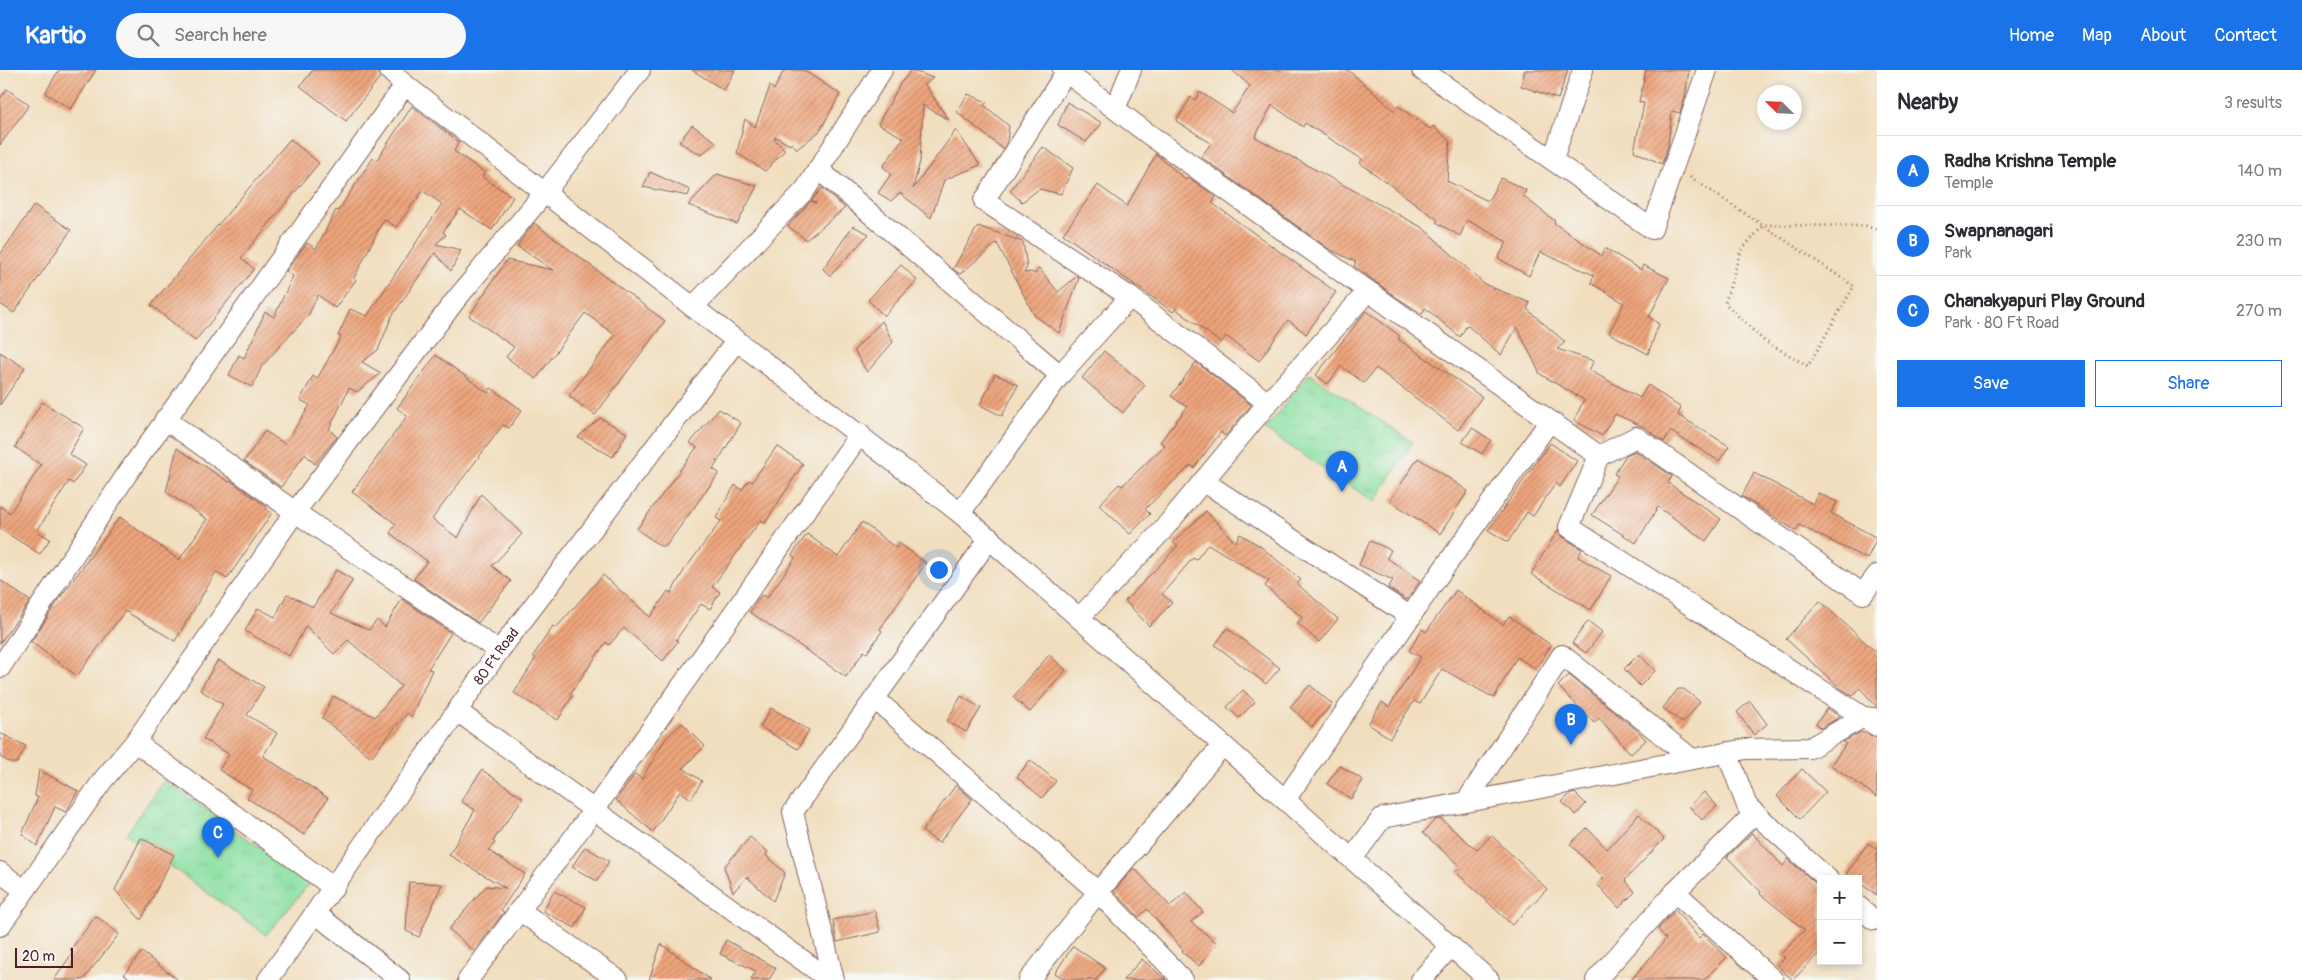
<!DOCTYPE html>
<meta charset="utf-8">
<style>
:root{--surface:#fff;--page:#f7f7f7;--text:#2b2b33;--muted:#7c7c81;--line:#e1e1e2;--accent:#1a73e8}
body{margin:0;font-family:Pangolin,sans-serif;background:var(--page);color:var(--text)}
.controls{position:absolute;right:15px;bottom:15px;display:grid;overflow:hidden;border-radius:0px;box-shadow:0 2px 8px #0003}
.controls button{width:45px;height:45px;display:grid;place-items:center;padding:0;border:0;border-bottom:1px solid var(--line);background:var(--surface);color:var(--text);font:25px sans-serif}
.compass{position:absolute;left:1757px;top:15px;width:45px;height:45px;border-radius:50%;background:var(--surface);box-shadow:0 2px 8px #0003;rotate:294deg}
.scale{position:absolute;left:15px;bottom:12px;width:58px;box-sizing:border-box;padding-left:5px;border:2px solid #4a1f2b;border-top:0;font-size:14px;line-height:18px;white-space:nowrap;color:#4a1f2b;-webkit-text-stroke:4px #f6f6f2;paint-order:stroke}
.you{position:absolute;left:938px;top:499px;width:18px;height:18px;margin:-12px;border:4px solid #fff;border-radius:50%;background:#1a73e8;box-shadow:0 0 0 8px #1a73e833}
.badge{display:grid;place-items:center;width:32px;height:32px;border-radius:50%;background:var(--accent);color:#fff;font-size:16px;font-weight:700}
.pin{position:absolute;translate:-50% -41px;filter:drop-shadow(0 1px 2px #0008)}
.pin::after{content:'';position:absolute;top:26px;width:18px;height:15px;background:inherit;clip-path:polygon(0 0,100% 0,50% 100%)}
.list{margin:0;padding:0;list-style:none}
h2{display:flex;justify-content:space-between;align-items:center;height:65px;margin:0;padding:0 20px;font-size:21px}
h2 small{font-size:16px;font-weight:400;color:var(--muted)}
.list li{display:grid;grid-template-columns:32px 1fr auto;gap:15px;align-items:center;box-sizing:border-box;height:70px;padding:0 20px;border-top:1px solid var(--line)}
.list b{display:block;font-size:19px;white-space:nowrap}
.list p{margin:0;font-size:16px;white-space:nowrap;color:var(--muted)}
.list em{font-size:16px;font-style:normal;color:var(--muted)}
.actions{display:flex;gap:10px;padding:15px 20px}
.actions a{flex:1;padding:11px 0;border:1px solid var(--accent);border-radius:0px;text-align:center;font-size:18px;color:var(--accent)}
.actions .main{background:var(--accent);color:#fff}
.icon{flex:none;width:28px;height:28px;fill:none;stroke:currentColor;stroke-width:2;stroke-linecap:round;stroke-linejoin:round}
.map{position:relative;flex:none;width:1877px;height:910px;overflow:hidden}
header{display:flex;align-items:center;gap:30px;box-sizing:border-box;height:70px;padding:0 25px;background:var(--accent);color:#fff}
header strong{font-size:24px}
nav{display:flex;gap:28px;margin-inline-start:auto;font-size:18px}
.search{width:350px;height:45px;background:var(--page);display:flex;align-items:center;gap:12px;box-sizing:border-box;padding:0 18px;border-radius:28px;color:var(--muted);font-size:19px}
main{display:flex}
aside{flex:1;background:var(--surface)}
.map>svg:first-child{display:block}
.park{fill:url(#park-tufts);stroke:#6a8067}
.building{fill:url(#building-hatch)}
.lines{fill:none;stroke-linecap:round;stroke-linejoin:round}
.minor-casing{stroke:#84625e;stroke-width:22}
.path{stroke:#84625e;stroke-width:3;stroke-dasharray:1 4;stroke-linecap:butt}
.minor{stroke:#fff;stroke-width:20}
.labels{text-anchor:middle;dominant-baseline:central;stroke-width:5;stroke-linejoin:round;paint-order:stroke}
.street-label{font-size:14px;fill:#4a1f2b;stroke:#f6f6f2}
</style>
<header>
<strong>Kartio</strong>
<div class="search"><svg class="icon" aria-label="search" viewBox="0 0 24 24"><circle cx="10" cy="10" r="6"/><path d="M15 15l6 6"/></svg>Search here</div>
<nav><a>Home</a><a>Map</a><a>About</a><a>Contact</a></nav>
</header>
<main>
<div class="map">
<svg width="1877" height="910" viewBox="0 0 1877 910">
<defs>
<pattern id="park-tufts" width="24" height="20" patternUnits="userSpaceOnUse" patternTransform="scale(1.25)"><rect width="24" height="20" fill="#8be0a3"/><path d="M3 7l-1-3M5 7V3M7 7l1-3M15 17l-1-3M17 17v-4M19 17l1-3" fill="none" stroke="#79c08c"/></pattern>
<pattern id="building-hatch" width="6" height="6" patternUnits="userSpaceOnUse" patternTransform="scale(1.25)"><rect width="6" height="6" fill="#eea57c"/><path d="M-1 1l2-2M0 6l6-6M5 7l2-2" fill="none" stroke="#c38666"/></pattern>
</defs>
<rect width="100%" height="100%" fill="#f6f6f2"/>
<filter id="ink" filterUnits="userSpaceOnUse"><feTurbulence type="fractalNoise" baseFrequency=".02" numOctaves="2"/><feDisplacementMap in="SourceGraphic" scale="10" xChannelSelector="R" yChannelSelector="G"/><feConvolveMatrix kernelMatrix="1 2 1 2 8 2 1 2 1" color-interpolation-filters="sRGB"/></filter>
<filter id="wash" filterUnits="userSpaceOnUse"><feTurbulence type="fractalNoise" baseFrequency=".0096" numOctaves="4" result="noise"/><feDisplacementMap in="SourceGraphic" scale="20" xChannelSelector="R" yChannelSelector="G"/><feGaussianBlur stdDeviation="1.12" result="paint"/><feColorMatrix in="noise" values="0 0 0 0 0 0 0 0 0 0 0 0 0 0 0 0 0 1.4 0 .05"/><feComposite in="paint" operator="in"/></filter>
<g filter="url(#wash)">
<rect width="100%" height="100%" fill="#f1debe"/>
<g class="park">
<polygon points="1309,304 1413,372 1375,432 1265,360"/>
<polygon points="164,710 310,813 266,865 126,764"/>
</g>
<g id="blocks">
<g class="building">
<polygon points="59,0 96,0 71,39 45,23"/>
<polygon points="313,0 377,0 380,7 346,51 300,16"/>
<polygon points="692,0 735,0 724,20"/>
<polygon points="784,0 803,0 840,24 820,61 797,79 792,73 790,75 776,67 774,69 785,80 765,101 737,83 745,49 755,57 770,16 774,20"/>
<polygon points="911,0 933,8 925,15 949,50 923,35 920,91 913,119 956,60 980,95 944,110 931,148 900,123 891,131 878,123 891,104 883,96 904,68 878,54 900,14"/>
<polygon points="1232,0 1348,0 1395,41 1398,36 1430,59 1433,56 1450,71 1447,111 1488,131 1501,108 1526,120 1523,126 1555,151 1554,153 1602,186 1605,178 1641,200 1643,195 1669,208 1649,247 1659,254 1648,284 1609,263 1624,233 1591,213 1594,205 1540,182 1529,206 1498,188 1507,172 1467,150 1460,166 1436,152 1438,150 1360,93 1362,89 1305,53 1303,57 1272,35 1255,67 1423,158 1484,214 1530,233 1527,239 1565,272 1557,279 1594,291 1589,300 1640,328 1648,315 1681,338 1678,345 1729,376 1719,391 1670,361 1664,372 1644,357 1615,344 1602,366 1574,350 1584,330 1540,304 1517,257 1501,285 1467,255 1460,267 1425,238 1422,244 1396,227 1354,196 1356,192 1329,179 1201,87 1211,73 1176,51 1191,27 1195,30 1200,22 1232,43 1250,16"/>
<polygon points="1525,0 1568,0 1558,29 1521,16"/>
<polygon points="1646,0 1689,0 1685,27 1680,43 1672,41 1668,76 1662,94 1634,81 1644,33 1639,32"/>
<polygon points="7,19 29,35 0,75 0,29"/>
<polygon points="968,24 987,32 984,35 1009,56 1007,72 1003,79 957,42"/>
<polygon points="1067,32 1102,53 1086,72 1058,55"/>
<polygon points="412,36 459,72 454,81 485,103 482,107 513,127 492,160 460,139 443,162 446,165 436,174 461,180 451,201 435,183 392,246 378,280 362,292 381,303 357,322 349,318 329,359 337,367 315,394 305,384 281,417 244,391 265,361 285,374 310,335 300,330 313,306 317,309 341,267 338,266 350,239 367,246 442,134 423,121 396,157 384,149 354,208 356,210 335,238 318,225 309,244 262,296 252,317 229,305 239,285 244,288 265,242 274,247 293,206 286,201 307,173 316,179 336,140 338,141 373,88 377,90"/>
<polygon points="692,55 716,72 701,85 679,72"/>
<polygon points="290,69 319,93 241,188 254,199 195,271 151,235"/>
<polygon points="1043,77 1073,98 1061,124 1039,119 1022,132 1010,121"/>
<polygon points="1156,84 1186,110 1188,107 1216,127 1212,133 1336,222 1306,264 1288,250 1259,291 1226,266 1221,273 1176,239 1173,242 1063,164 1098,115 1127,136"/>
<polygon points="650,102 690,120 688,126 643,117"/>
<polygon points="717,104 757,116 737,154 688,135"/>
<polygon points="822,118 845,138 806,170 788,156 811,131 816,133 812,130"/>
<polygon points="34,135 71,160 14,243 0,234 0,185"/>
<polygon points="534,153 665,251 595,345 569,326 615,265 585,243 536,309 506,287 514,277 469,246 507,190 553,200 517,176"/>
<polygon points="853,156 869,164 830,206 823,199"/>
<polygon points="978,156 1023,172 1027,197 1024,203 1031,202 1035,204 1039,198 1058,222 1077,206 1079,208 1059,263 1034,245 997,173 960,204 953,199"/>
<polygon points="901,195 917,210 884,246 868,230"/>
<polygon points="1366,241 1400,266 1398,269 1482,327 1458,360 1376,298 1364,313 1341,296 1328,314 1316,305"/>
<polygon points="882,251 893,272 867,302 854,280"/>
<polygon points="1104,281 1145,315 1123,343 1082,308"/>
<polygon points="0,282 25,298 0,335"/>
<polygon points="436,285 488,323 491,318 522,340 509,358 503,355 432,449 458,468 481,424 522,464 492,496 511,511 478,553 414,509 427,491 390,463 396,454 352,422 407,346 397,338"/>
<polygon points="1196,292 1251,335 1225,366 1221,362 1194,398 1191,395 1145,439 1150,444 1130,464 1099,435 1119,414 1122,416 1165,375 1160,372 1187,337 1171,326"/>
<polygon points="995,304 1018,315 1002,346 980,335"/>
<polygon points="42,332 84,358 69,384 86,395 73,414 69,411 37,461 50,469 40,484 0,459 0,436 10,443 41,395 15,377"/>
<polygon points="719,339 741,353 713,399 719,403 666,476 660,476 637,459 697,377 690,373"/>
<polygon points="600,348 627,363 613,387 578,367"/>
<polygon points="1472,358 1491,370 1482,384 1462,372"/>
<polygon points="1550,373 1577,391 1560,417 1556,413 1533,446 1527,442 1508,472 1488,460"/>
<polygon points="777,376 803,394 765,453 761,450 712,517 720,522 710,539 701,534 676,570 678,571 663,591 624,558 609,575 606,572 570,624 573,625 558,650 514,623 536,588 533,586 553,556 556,558 603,505 650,547 668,521 671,523 685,499 721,451 716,448 735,415 742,420 749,410 752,412"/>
<polygon points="177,378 229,412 231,411 267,437 266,439 272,443 227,509 216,502 175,571 125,541 77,606 31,572 62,525 120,447 179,490 207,449 166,422"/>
<polygon points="1635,381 1672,406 1668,413 1721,449 1706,471 1658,437 1636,473 1592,445 1618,406 1614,404 1626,385"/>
<polygon points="1418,388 1468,421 1440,464 1390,431"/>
<polygon points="1754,403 1813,434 1818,423 1837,432 1831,443 1877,468 1867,489 1799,455 1796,461 1742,426"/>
<polygon points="1206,441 1235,472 1240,464 1260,476 1301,510 1297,514 1338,549 1319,572 1297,553 1302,547 1265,516 1269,511 1208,474 1196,490 1193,488 1162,524 1172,533 1149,556 1125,531 1178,476 1173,473"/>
<polygon points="862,452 896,478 899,473 926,493 880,559 882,561 867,583 864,581 846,607 750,542 762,525 767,528 795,488 792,485 807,464 838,487"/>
<polygon points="1558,460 1563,467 1582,479 1578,487 1611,506 1591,540 1531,504"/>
<polygon points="1370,471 1391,480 1387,488 1420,511 1407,530 1388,518 1393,510 1359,495"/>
<polygon points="336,500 353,510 331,543 369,560 377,550 385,557 402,529 451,563 428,599 432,600 411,647 407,643 371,687 322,648 333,626 375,647 401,616 348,570 334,584 306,556 289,586 245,561 258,538 275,547 287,524 313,537"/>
<polygon points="0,510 30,531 0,573"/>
<polygon points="1456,520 1503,555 1509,546 1551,575 1536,599 1517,587 1494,628 1442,599 1420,634 1414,631 1390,668 1368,654 1382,632 1389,637 1421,587 1409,581 1422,559 1426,562"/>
<polygon points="1820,531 1877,583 1877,637 1860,618 1853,626 1839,617 1786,569"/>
<polygon points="1588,551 1602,562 1586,583 1572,573"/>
<polygon points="1227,558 1280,598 1266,614 1215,575"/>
<polygon points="1639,584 1655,601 1640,616 1624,599"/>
<polygon points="1049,585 1066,600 1030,642 1013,627"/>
<polygon points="218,590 264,617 247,645 277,663 263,686 328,728 304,765 247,728 252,720 219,700 229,684 203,669 223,634 200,620"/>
<polygon points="1569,605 1639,662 1646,670 1631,684 1599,648 1594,653 1558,616"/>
<polygon points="1310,615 1332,634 1312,657 1290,637"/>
<polygon points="1678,619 1684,619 1700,632 1683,653 1663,638"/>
<polygon points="1243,620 1255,632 1239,648 1227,637"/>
<polygon points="961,626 981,638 966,662 947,651"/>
<polygon points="1750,631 1767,654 1754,665 1737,642"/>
<polygon points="771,638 809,660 798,679 760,657"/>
<polygon points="1827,638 1840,647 1821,658 1816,654"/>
<polygon points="682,653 705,676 683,698 702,711 691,729 680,721 653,762 616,730 635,704 642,709 665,669"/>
<polygon points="1861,662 1877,668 1877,727 1831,695 1846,674 1843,672"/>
<polygon points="0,663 26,676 17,693 11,693 0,687"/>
<polygon points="1030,690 1056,711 1042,728 1017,707"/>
<polygon points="1339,695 1363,710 1351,729 1327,714"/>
<polygon points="1802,699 1826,722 1800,749 1777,726"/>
<polygon points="39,700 78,721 66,742 55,737 37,776 22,764 38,727 35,726"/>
<polygon points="482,700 523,728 493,771 495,773 488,780 525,804 501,840 504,842 474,881 449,859 486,816 506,818 449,785 475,740 461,731"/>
<polygon points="956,715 972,729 939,773 922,761"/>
<polygon points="1704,722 1717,736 1702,750 1689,736"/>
<polygon points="1575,723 1586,734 1576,745 1562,732 1569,725"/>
<polygon points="1639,744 1664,769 1625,810 1635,822 1619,838 1597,814 1604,808 1570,774 1587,758 1607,779"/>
<polygon points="1441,749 1477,780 1491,765 1547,819 1512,855 1456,802 1461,797 1423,763 1435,750"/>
<polygon points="1752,763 1783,796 1788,789 1821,818 1821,881 1793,910 1777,896 1785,888 1781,884 1805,860 1760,824 1761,822 1727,787"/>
<polygon points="750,767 768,782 766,785 785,803 773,831 747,807 733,822 724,797"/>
<polygon points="141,768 174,785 141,850 115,820"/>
<polygon points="1868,773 1877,779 1877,825 1858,812 1858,809 1853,809 1846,804"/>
<polygon points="585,777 609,791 597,811 572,797"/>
<polygon points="1134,798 1170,836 1186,822 1203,842 1191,852 1217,873 1199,896 1182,882 1183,880 1147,839 1139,847 1114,821"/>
<polygon points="409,812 442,814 419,867 406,861"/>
<polygon points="554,821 586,837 575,858 543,841"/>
<polygon points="1675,840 1699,868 1703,864 1727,887 1704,910 1631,910 1666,869 1658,859"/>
<polygon points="875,841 880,862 837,872 833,850"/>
<polygon points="96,846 119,864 83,910 54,910 73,882 70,880"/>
<polygon points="726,870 776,898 769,910 751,910 756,901 720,884"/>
<polygon points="661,874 711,910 649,910"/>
<polygon points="1073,876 1105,898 1096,910 1066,910 1055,903"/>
<polygon points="142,882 178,910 132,910 124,904"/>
<polygon points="1142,889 1166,910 1123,910"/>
</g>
</g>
</g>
<g filter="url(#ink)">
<use href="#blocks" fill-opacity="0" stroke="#84625e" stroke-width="1"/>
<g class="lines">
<g class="minor-casing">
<g id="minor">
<polyline points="389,0 405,15"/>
<polyline points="1063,0 1147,63 1599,386 1569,457 1877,656"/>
<polyline points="1422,0 1652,159 1707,0"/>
<polyline points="1066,2 984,131 1130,227 1268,333"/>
<polyline points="1115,39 1131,0"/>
<polyline points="1553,89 1583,0"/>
<polyline points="818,99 1060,305"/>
<polyline points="694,236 805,120 882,0"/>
<polyline points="165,349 295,442 499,581"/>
<polyline points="1599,386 1636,367 1863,524 1877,505"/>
<polyline points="1203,411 1411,547"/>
<polyline points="960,443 1060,305 1130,227"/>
<polyline points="1079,548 1161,462 1268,333 1368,221"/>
<polyline points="0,598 127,404 405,15 960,443 1489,910"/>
<polyline points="875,629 1098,822 1223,675"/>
<polyline points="457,641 830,910"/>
<polyline points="135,672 334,818"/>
<polyline points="1727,682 1747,736 1828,809"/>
<polyline points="1285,730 1434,512 1550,351"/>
<polyline points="1466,732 1562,585 1692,689"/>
<polyline points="1352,789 1382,748 1746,679 1810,678 1863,647 1874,648"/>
<polyline points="0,802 24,820"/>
<polyline points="1675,822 1773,910"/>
<polyline points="1858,836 1874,850"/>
<polyline points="519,840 618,910"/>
<polyline points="315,843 400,910"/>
<polyline points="0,856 103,710 135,672 295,442 454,232 545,122 640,0"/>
<path id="s1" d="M 268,910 L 499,581 L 737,270"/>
<polyline points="468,910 594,740 860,364"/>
<polyline points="834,910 793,742 990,468"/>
<polyline points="1029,910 1098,822 1183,910"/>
<polyline points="1421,910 1451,876"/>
<polyline points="1596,910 1675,822 1755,743"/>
</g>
</g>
<polyline class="path" points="1690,107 1854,216 1808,296 1763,270 1725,233 1741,180 1764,155 1866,156 1877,160"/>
<use href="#minor" class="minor"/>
</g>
</g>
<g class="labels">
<g class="street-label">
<text stroke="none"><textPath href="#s1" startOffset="396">80 Ft Road</textPath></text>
</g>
</g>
</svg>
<div class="controls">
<button>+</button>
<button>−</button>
</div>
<svg class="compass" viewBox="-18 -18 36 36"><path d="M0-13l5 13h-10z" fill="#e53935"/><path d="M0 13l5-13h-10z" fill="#7c7c81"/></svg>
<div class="scale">20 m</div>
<div class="you"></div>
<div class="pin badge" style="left:1342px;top:422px">A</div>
<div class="pin badge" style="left:1571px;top:675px">B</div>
<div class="pin badge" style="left:218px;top:788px">C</div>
</div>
<aside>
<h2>Nearby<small>3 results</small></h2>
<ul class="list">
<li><span class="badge">A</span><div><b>Radha Krishna Temple</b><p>Temple</p></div><em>140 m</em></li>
<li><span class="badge">B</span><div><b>Swapnanagari</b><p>Park</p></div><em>230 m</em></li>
<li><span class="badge">C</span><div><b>Chanakyapuri Play Ground</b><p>Park · 80 Ft Road</p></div><em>270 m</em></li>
</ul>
<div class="actions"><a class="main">Save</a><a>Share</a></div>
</aside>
</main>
